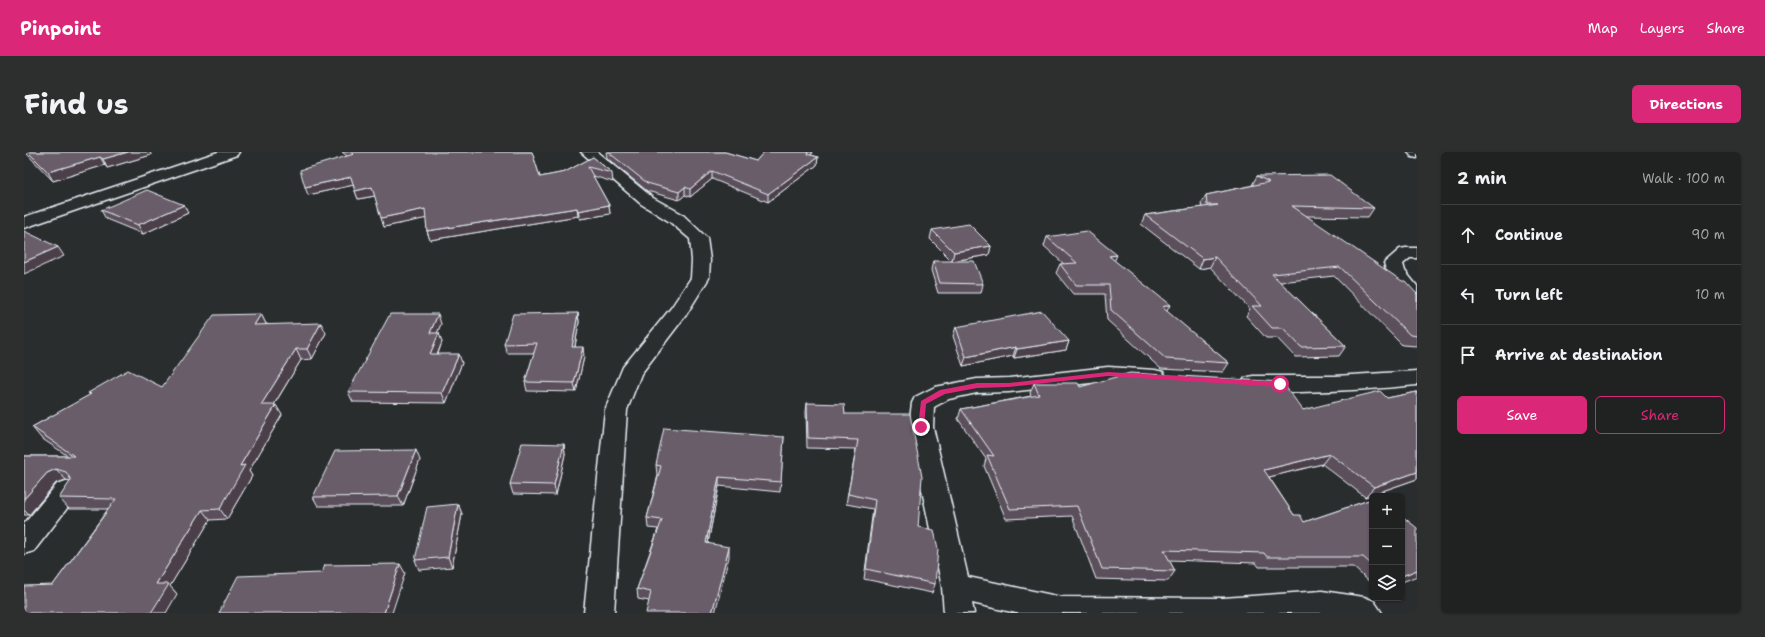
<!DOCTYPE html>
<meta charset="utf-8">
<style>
:root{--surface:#202222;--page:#2d2f2f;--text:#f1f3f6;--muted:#a2a4a5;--line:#3d3f40;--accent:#db2777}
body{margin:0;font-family:"Shantell Sans",sans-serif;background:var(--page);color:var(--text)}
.controls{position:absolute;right:12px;bottom:12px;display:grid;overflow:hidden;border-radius:6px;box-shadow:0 1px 3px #0004}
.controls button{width:36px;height:36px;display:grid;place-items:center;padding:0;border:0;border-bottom:1px solid var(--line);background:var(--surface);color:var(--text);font:20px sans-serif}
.stop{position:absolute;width:12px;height:12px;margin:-9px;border:3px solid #db2777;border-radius:50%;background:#fff}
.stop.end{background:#db2777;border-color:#fff;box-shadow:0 1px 4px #0008}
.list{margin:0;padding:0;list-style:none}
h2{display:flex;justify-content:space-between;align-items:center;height:52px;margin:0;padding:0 16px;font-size:17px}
h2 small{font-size:13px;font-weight:400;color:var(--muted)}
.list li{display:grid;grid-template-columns:26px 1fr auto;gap:12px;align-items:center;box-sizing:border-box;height:60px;padding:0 16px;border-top:1px solid var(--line)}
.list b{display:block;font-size:15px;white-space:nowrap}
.list em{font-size:13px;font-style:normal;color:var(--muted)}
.actions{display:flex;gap:8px;padding:12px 16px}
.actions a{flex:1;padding:9px 0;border:1px solid var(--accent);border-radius:6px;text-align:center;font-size:14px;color:var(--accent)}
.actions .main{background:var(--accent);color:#fff}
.icon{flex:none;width:22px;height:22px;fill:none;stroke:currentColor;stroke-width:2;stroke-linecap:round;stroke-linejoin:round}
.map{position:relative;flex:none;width:1393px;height:461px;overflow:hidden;border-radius:6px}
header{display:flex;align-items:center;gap:24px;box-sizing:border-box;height:56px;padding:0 20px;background:var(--accent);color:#fff}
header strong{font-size:19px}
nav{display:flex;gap:22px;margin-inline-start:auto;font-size:14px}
.intro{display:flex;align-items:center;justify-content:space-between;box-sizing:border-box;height:96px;padding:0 24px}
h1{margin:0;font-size:28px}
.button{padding:10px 18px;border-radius:6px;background:var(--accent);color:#fff;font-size:14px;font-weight:700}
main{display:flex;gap:24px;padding:0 24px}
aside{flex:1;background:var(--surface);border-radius:6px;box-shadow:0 1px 3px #0004}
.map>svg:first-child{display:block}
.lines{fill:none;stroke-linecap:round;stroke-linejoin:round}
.minor-casing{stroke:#e8f1f8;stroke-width:3}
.minor{fill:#2a2d2e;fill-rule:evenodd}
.wall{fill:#5c505b;stroke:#e8f1f8}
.shaded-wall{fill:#4b414a;stroke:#e8f1f8}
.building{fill:#6b5d6a;stroke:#e8f1f8}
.route{fill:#db2777}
</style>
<header>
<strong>Pinpoint</strong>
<nav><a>Map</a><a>Layers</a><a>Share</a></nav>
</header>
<div class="intro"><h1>Find us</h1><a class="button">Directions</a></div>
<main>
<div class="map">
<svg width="1393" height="461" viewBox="0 0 1393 461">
<rect width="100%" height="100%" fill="#2a2d2e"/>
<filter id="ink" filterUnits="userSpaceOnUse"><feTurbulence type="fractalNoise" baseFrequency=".025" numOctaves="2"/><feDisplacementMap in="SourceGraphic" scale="8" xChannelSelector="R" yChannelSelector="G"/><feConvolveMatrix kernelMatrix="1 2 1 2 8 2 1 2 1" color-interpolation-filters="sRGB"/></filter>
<g filter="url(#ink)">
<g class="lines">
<g class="minor-casing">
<g id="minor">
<polygon points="194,0 215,0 213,3 0,76 0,65"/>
<polygon points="557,0 573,0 629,46 658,62 683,86 686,108 685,126 662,163 617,222 603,258 590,461 560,461 581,258 599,215 647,156 667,126 668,108 666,87 646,70 617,52"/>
<polygon points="1384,0 1393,0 1393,6 1388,5"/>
<polygon points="1382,96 1393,96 1393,106 1386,106 1379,112 1381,119 1393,134 1393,152 1386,150 1363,120 1360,111 1376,97"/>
<polygon points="1084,215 1131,218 1139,220 1142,225 1139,230 1131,232 1084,229 985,240 953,241 925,247 910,255 909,275 944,425 1037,445 1199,446 1298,439 1340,445 1350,449 1358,461 992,461 948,451 950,461 920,461 918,435 885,275 888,251 891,245 911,235 953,227 985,226"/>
<path d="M 1393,219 L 1393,233 C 1354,237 1315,239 1276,240 C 1258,240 1239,241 1221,236 L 1218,231 L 1221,226 L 1229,224 L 1311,224 Z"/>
<polygon points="42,329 51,332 55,339 51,346 10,399 0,402 0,372 33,332"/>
</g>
</g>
<use href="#minor" class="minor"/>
</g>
<g class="wall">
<polygon points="1,0 126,0 127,3 83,16 81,13 29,29"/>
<polygon points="318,0 508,0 516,25 541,20 569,5 588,21 589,30 569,24 585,53 586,62 556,67 554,64 406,88 403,79 402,66 360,75 351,44 334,47 329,33 284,43 323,4"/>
<polygon points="582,0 701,0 732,9 740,0 789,0 787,3 794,5 793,13 744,50 688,27 666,45 661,43 655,48 623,39 583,6"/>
<polygon points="1233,24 1350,56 1344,65 1282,64 1393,142 1393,194 1378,193 1310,124 1256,130 1322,194 1315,204 1271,205 1253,186 1242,186 1222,164 1226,157 1186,115 1175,117 1117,72 1121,63 1178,55 1177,52 1182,43 1230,33 1228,33"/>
<polygon points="77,58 164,61 119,82 82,67"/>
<polygon points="908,78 967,94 965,103 928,109 906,87"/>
<polygon points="1023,85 1091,109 1143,160 1205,211 1199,220 1137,217 1083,168 1081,142 1049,142 1032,121 1036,112 1040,112 1020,94"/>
<polygon points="909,109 959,132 957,141 914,141 907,118"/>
<polygon points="554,161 555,170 551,195 560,205 552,240 503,239 501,230 510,201 483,201 480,192"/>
<polygon points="237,162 242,172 302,181 288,207 277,208 250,253 258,263 225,319 228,324 203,367 186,368 146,434 153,442 29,433 84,357 45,357 35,346 47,329 42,328 32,331 5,363 0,363 0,304 44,304 17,286 8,275 66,243 64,241 138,235"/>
<polygon points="417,172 413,181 418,190 414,202 438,211 422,251 329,250 324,240"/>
<polygon points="932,175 1045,189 1042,198 990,206 989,204 939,214 929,184"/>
<polygon points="1010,231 1056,235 1279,258 1363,246 1393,240 1393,327 1341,345 1298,312 1245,325 1270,363 1280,370 1348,347 1348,432 1329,415 1235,415 1232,411 1145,408 1151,419 1144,429 1072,427 1048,364 982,367 960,314 962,307 934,267 937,257 1007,244 1006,241"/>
<polygon points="783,251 821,262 894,375 911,432 908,441 840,427 849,357 822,352 832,297 783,296 782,260"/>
<polygon points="760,285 756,340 695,334 684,391 705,405 625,449 614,447 613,437 634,377 624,376 623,366 634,323 633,323 632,313"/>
<polygon points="540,292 541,302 532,343 489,342 486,332"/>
<polygon points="396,308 379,354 294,354 289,345"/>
<polygon points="434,352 438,362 428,415 395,418 391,408"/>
</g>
<g class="shaded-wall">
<polygon points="104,0 126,0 127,3 83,16 79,7"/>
<polygon points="784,0 789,0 782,9 783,2"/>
<polygon points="76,5 81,13 29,29 24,20"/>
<polygon points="794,5 793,13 744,50 744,42"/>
<polygon points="688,19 688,27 666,45 666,37"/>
<polygon points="327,25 330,33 284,43 281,35"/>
<polygon points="348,35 351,44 334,47 331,39"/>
<polygon points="661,35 661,43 655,48 655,40"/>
<polygon points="160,53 164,61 119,82 114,73"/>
<polygon points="585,53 586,62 556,67 554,59"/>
<polygon points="553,56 554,64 406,88 403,79"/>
<polygon points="401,57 404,66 360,75 357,66"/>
<polygon points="967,94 965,103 928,109 930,100"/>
<polygon points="34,95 40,104 0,122 0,110"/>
<polygon points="1093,103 1089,112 1085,104"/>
<polygon points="1191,105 1186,115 1175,117 1179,107"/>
<polygon points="1146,153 1141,163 1138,155"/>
<polygon points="554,161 555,170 549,205 548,195"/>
<polygon points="237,162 242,172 235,183 230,173"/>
<polygon points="414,162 417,172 409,191 406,181"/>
<polygon points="297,171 302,181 288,207 283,197"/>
<polygon points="415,181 418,190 410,211 406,202"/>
<polygon points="1045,189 1042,198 990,206 993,197"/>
<polygon points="559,195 560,205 552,240 550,231"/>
<polygon points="992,195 989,204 939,214 942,205"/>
<polygon points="272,197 277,208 243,264 237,253"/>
<polygon points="435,202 438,211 422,251 418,241"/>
<polygon points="252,253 258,263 225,319 228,324 203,367 196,357 216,314"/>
<polygon points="540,292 541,302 532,343 530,333"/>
<polygon points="392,298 396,308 379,354 374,344"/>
<polygon points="1306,302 1298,312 1233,328 1240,318"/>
<polygon points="32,317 42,328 32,331 5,363 0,358 0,347 23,321"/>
<polygon points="1393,320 1393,327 1341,345 1350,335"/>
<polygon points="695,325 695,334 682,401 682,391"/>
<polygon points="434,352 438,362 428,415 424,405"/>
<polygon points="178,358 186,368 146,434 153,442 142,461 127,461 132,432"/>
<polygon points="705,395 705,405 691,461 688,461"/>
<polygon points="376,412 381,421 368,461 360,461"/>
<polygon points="1393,418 1393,424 1378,430 1378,424"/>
</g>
<g class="building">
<polygon points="4,0 104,0 79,7 76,5 24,20"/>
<polygon points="326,0 508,0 516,25 541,20 569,5 588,21 564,15 585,53 554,59 553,56 403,79 401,57 357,66 348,35 331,39 327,25 281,35 276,18 330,2"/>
<polygon points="584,0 701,0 732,9 740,0 784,0 783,2 794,5 744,42 688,19 666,37 661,35 655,40 623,31"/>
<polygon points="1306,23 1350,56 1268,54 1378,129 1381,129 1393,142 1393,184 1386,183 1316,115 1248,122 1322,194 1277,195 1259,176 1248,176 1228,154 1238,154 1191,105 1179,107 1121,63 1194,53 1183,53 1182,43 1245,30 1233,24"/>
<polygon points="123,38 160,53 114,73 77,58"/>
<polygon points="945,72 967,94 930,100 908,78"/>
<polygon points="0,79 34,95 0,110"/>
<polygon points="1063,79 1093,103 1085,104 1146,153 1138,155 1205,211 1142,207 1087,158 1085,133 1052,133 1036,112 1053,111 1023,85"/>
<polygon points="909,109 950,109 959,132 916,131"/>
<polygon points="1018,159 1045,189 993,197 992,195 942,205 932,175"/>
<polygon points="554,161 548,195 559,195 550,231 501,230 513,191 480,192 489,162"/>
<polygon points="237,162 230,173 297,171 283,197 272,197 237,253 252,253 216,314 221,313 196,357 178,358 132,432 145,432 127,461 0,461 0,434 29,433 92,347 35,346 47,328 42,320 32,317 23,321 0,347 0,304 50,304 8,275 67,242 64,241 104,218 138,235 190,163"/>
<polygon points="366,162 414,162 406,181 415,181 406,202 435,202 418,241 324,240"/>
<polygon points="1106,221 1258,230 1279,258 1356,239 1363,246 1393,240 1393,320 1350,335 1306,302 1240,318 1270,363 1276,363 1280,370 1348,347 1348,413 1339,405 1243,405 1240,401 1140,398 1151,419 1078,417 1053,354 986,357 963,303 970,304 937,257 1015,243 1010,231 1054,231 1056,235"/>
<polygon points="783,251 820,252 821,262 886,262 898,325 894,375 910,378 914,397 911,432 842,417 851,348 824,342 834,288 784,286"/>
<polygon points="640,276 760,285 757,330 695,325 682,391 705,395 688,461 622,461 627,440 613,437 638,368 623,366 637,314 632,313"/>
<polygon points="498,291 540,292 530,333 486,332"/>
<polygon points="392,298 374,344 289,345 311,299"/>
<polygon points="434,352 424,405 391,408 403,355"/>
<polygon points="1378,364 1393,376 1393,418 1378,424"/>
<polygon points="376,412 360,461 195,461 214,424 298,421 301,413"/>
</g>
</g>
<polygon class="route" points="1084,220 1256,230 1259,232 1256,235 1084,224 985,235 953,236 921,242 902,252 900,275 897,278 894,275 897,249 916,238 953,231 985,231"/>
</svg>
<div class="controls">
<button>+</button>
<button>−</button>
<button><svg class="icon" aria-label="layers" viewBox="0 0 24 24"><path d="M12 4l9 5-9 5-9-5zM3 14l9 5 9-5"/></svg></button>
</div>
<div class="stop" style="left:1256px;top:232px"></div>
<div class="stop end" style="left:897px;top:275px"></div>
</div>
<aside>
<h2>2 min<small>Walk · 100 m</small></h2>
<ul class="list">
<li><svg class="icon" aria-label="ahead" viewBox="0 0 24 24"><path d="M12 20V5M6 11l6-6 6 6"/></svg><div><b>Continue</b></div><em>90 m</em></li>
<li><svg class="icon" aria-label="left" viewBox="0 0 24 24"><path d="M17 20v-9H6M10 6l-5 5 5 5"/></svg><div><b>Turn left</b></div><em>10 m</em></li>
<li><svg class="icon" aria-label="arrive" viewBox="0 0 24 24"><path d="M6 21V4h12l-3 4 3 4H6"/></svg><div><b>Arrive at destination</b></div></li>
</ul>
<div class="actions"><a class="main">Save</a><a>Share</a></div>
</aside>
</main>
